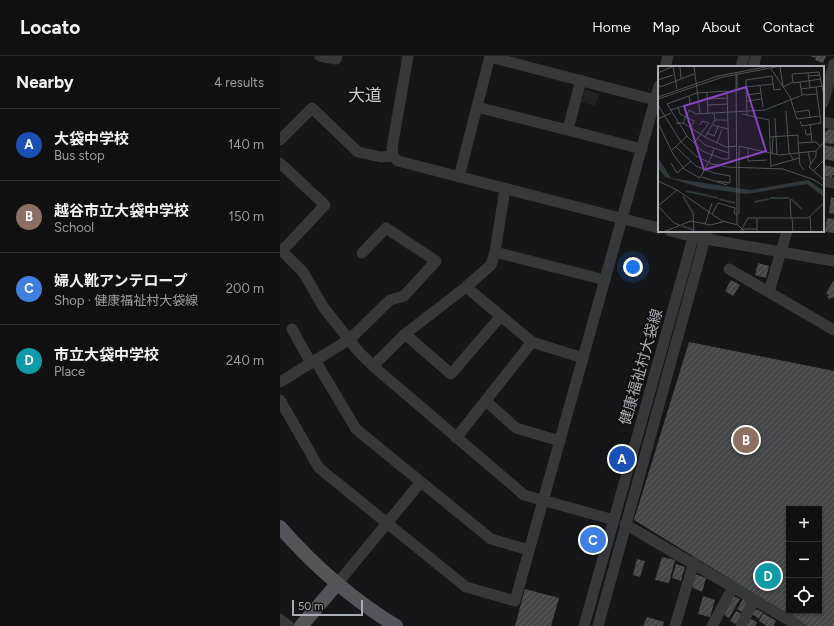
<!DOCTYPE html>
<meta charset="utf-8">
<style>
:root{--surface:#101011;--page:#1e1e1f;--text:#f1f3f6;--muted:#9c9d9f;--line:#303031;--accent:#ef9c36}
body{margin:0;font-family:Figtree,"Noto Sans JP",sans-serif;background:var(--page);color:var(--text)}
.controls{position:absolute;right:12px;bottom:12px;display:grid;overflow:hidden;border-radius:0px;box-shadow:0 1px 3px #0004}
.controls button{width:36px;height:36px;display:grid;place-items:center;padding:0;border:0;border-bottom:1px solid var(--line);background:var(--surface);color:var(--text);font:20px sans-serif}
.scale{position:absolute;left:12px;bottom:10px;width:71px;box-sizing:border-box;padding-left:4px;border:2px solid #a8aeb7;border-top:0;font-size:11px;line-height:14px;white-space:nowrap;color:#a8aeb7;-webkit-text-stroke:3px #101112;paint-order:stroke}
.you{position:absolute;left:353px;top:211px;width:14px;height:14px;margin:-10px;border:3px solid #fff;border-radius:50%;background:#1a73e8;box-shadow:0 0 0 6px #1a73e833}
.badge{display:grid;place-items:center;width:26px;height:26px;border-radius:50%;background:var(--accent);color:#fff;font-size:13px;font-weight:700}
.pin{position:absolute;translate:-50% -50%;border:2px solid #fff;box-shadow:0 1px 4px #0006}
.list{margin:0;padding:0;list-style:none}
h2{display:flex;justify-content:space-between;align-items:center;height:52px;margin:0;padding:0 16px;font-size:17px}
h2 small{font-size:13px;font-weight:400;color:var(--muted)}
.list li{display:grid;grid-template-columns:26px 1fr auto;gap:12px;align-items:center;box-sizing:border-box;height:72px;padding:0 16px;border-top:1px solid var(--line)}
.list b{display:block;font-size:15px;white-space:nowrap}
.list p{margin:0;font-size:13px;white-space:nowrap;color:var(--muted)}
.list em{font-size:13px;font-style:normal;color:var(--muted)}
.icon{flex:none;width:22px;height:22px;fill:none;stroke:currentColor;stroke-width:2;stroke-linecap:round;stroke-linejoin:round}
.map{position:relative;flex:none;width:554px;height:570px;overflow:hidden}
header{display:flex;align-items:center;gap:24px;box-sizing:border-box;height:56px;padding:0 20px;background:var(--surface);border-bottom:1px solid var(--line)}
header strong{font-size:19px}
nav{display:flex;gap:22px;margin-inline-start:auto;font-size:14px}
main{display:flex}
aside{flex:1;background:var(--surface)}
.map>svg:first-child{display:block}
.built{fill:#212224}
.building{fill:url(#building-hatch);fill-rule:evenodd}
.lines{fill:none;stroke-linecap:round;stroke-linejoin:round}
.minor{stroke:#36383c;stroke-width:11}
.major{stroke:#53555b;stroke-width:14}
.labels{text-anchor:middle;dominant-baseline:central;stroke-width:4;stroke-linejoin:round;paint-order:stroke}
.street-label{font-size:15px;fill:#a8aeb7;stroke:#101112}
.quarter-label{font-size:17px;fill:#c8cdd3;stroke:#101112}
.inset-river{fill:none;stroke:#2e383d;stroke-width:2}
.inset-road{fill:none;stroke:#505357;stroke-width:1}
.view{fill:#8446bd;fill-opacity:0.15;stroke:#8446bd;stroke-width:2}
.inset-edge{fill:none;stroke:#a8aeb7;stroke-width:2}
</style>
<header>
<strong>Locato</strong>
<nav><a>Home</a><a>Map</a><a>About</a><a>Contact</a></nav>
</header>
<main>
<aside>
<h2>Nearby<small>4 results</small></h2>
<ul class="list">
<li><span class="badge" style="background:#1a4fb4">A</span><div><b>大袋中学校</b><p>Bus stop</p></div><em>140 m</em></li>
<li><span class="badge" style="background:#8d6e63">B</span><div><b>越谷市立大袋中学校</b><p>School</p></div><em>150 m</em></li>
<li><span class="badge" style="background:#3f7fe0">C</span><div><b>婦人靴アンテロープ</b><p>Shop · 健康福祉村大袋線</p></div><em>200 m</em></li>
<li><span class="badge" style="background:#0f9aa8">D</span><div><b>市立大袋中学校</b><p>Place</p></div><em>240 m</em></li>
</ul>
</aside>
<div class="map">
<svg width="554" height="570" viewBox="0 0 554 570">
<defs>
<pattern id="building-hatch" width="6" height="6" patternUnits="userSpaceOnUse"><rect width="6" height="6" fill="#44464a"/><path d="M-1 1l2-2M0 6l6-6M5 7l2-2" fill="none" stroke="#5c5e62"/></pattern>
</defs>
<rect width="100%" height="100%" fill="#151617"/>
<polygon class="built" points="305,33 319,38 315,50 301,46"/>
<g class="building">
<polygon points="530,0 546,0 543,7 535,4 536,2"/>
<polygon points="549,73 554,74 554,88 543,87 545,76"/>
<polygon points="543,89 554,91 554,105 543,103"/>
<polygon points="543,109 554,111 554,119 552,119 552,121 543,120"/>
<polygon points="551,141 554,142 554,158 549,157"/>
<polygon points="547,162 554,163 554,177 545,176"/>
<polygon points="478,207 489,210 486,222 475,219"/>
<polygon points="451,224 460,229 453,240 445,235"/>
<polygon points="554,224 554,242 552,241 550,243 547,241 549,239 546,237"/>
<path d="M 409,286 L 554,315 L 554,570 L 527,570 L 354,464 ZM 509,453 L 539,453 L 539,555 L 509,555 Z"/>
<polygon points="382,501 395,504 389,527 375,524"/>
<polygon points="357,503 365,505 360,521 353,519"/>
<polygon points="396,508 405,511 401,525 392,522"/>
<polygon points="415,518 426,522 422,536 412,531"/>
<polygon points="245,533 279,542 271,570 235,570"/>
<polygon points="423,540 435,544 430,561 418,558"/>
<polygon points="453,540 460,543 449,562 443,558"/>
<polygon points="463,543 468,546 462,556 457,553"/>
<polygon points="475,553 483,556 479,563 472,558"/>
<polygon points="456,555 462,558 456,568 450,565"/>
<polygon points="483,557 496,565 493,570 487,570 479,565"/>
<polygon points="367,561 384,566 383,570 363,570"/>
<polygon points="469,562 477,566 475,570 465,570"/>
</g>
<g class="lines">
<g class="minor">
<polyline points="40,0 56,3 57,0"/>
<polyline points="128,0 112,92 113,100 118,105 379,172"/>
<polyline points="210,1 375,44"/>
<polyline points="385,11 388,0"/>
<polyline points="461,11 464,0"/>
<polyline points="473,11 476,0"/>
<polyline points="543,47 554,8"/>
<polyline points="197,51 362,93"/>
<polyline points="543,66 554,68"/>
<polyline points="288,73 301,24"/>
<polyline points="0,84 32,52 78,96 101,101 113,100"/>
<polyline points="0,107 45,149 2,195"/>
<polyline points="179,121 210,0"/>
<polyline points="543,125 554,127"/>
<polyline points="225,133 215,196 325,224"/>
<polyline points="390,175 414,181 554,205"/>
<polyline points="0,193 23,216 44,252 78,295 93,310 244,439 334,464"/>
<polyline points="449,213 554,274"/>
<polyline points="186,231 252,286 303,302"/>
<polyline points="489,236 507,175"/>
<polyline points="12,273 31,307"/>
<polyline points="125,278 171,318 221,260"/>
<polyline points="35,304 76,373 211,483 249,494"/>
<polyline points="93,310 125,278 186,231 211,209 215,196"/>
<polyline points="0,326 70,283 110,244 124,240 156,205 106,172 82,197"/>
<polyline points="0,344 39,412 186,531 235,545 379,30"/>
<polyline points="206,345 236,372 280,385"/>
<polyline points="176,382 252,286"/>
<polyline points="345,468 519,570"/>
<polyline points="57,528 140,427"/>
<polyline points="0,563 9,570"/>
<polyline points="304,570 415,175"/>
<polyline points="318,570 427,175"/>
<polyline points="395,570 414,506"/>
<polyline points="432,570 453,531"/>
<polyline points="461,570 474,544"/>
</g>
<g class="major">
<path d="M 0,471 C 34,510 72,543 116,570"/>
<polyline points="21,570 57,528"/>
</g>
</g>
<g class="labels">
<g class="street-label">
<text transform="translate(361 311) rotate(-74)">健康福祉村大袋線</text>
</g>
<g class="quarter-label">
<text x="85" y="39">大道</text>
</g>
</g>
<g transform="translate(378 10)">
<rect width="166" height="166" fill="#151617"/>
<path d="M 0,92 L 13,112 L 92,124 L 150,114 L 166,125 L 166,131 L 149,118 L 89,128 L 44,122 L 7,111 L 0,102 Z" fill="#2e383d"/>
<path class="inset-river" d="M 28,125 L 60,132M 25,130 L 36,149M 112,132 L 131,132M 61,133 L 77,137M 133,133 L 144,143M 96,136 L 111,133M 24,160 L 36,164"/>
<path class="inset-road" d="M 15,0 L 19,23M 22,0 L 23,13M 36,0 L 42,47M 122,1 L 125,20M 113,3 L 132,31 L 139,53 L 162,50M 78,6 L 79,158M 0,7 L 14,1M 150,7 L 152,22M 79,8 L 79,24M 150,10 L 162,9M 0,14 L 15,9M 142,16 L 144,29M 0,17 L 2,21 L 36,8M 135,17 L 163,13M 102,20 L 105,41M 88,21 L 115,18M 125,21 L 135,16 L 134,8 L 161,6 L 166,30M 143,23 L 165,20M 69,25 L 71,93 L 65,93 L 44,85 L 29,70 L 9,38 L 39,27 ZM 49,26 L 50,47M 89,29 L 103,27M 147,29 L 159,28M 0,31 L 60,10 L 113,0M 0,33 L 65,11 L 123,0M 50,33 L 70,32M 89,35 L 104,33M 0,39 L 23,76M 50,39 L 70,38M 20,41 L 22,48 L 36,55 L 33,61M 12,44 L 32,38 L 31,30M 128,45 L 131,87 L 136,94M 138,46 L 151,44 L 152,52M 56,47 L 57,54 L 70,54M 84,48 L 111,54 L 113,101M 89,49 L 88,14 L 114,10 L 116,24 L 123,23M 117,52 L 119,89M 0,53 L 13,47M 142,55 L 144,60 L 163,57 L 158,21M 0,57 L 15,88 L 26,103 L 42,112 L 50,97M 18,57 L 25,57 L 47,71 L 68,81 L 79,80M 25,57 L 31,44 L 38,48 L 107,44 L 147,28M 55,59 L 70,63M 152,59 L 154,76M 147,63 L 148,69 L 154,68M 49,67 L 56,70 L 60,61M 47,71 L 57,54M 112,71 L 140,69 L 140,77M 40,73 L 47,79 L 71,87M 23,76 L 38,90 L 54,98 L 69,101 L 125,103 L 154,113 L 166,120M 36,77 L 51,57 L 44,55 L 42,59M 59,77 L 64,63M 81,80 L 81,148M 81,80 L 121,89 L 158,85 L 166,76M 18,81 L 38,100 L 56,107 L 72,110 L 72,117 L 60,115M 90,82 L 90,95 L 109,94M 14,84 L 29,70M 158,85 L 158,90 L 151,101 L 166,114M 150,86 L 153,98M 114,88 L 115,71M 51,96 L 56,83M 13,97 L 19,107 L 33,95M 113,100 L 141,92M 146,104 L 142,99 L 140,77 L 158,76 L 162,80M 155,105 L 166,94M 44,111 L 69,119M 0,115 L 19,124 L 64,155 L 80,159 L 87,166M 132,133 L 133,152M 0,140 L 15,156 L 23,160M 0,140 L 19,124M 35,148 L 36,166M 54,148 L 60,137 L 77,142 L 76,147 L 80,149M 152,151 L 153,166M 134,152 L 135,166M 47,158 L 54,137M 85,163 L 99,163M 5,166 L 33,155 L 52,159 L 65,156M 82,166 L 90,152 L 150,152 L 165,138M 99,166 L 99,152"/>
<path class="view" d="M 88,21 L 108,85 L 46,104 L 26,40 Z"/>
<rect width="166" height="166" class="inset-edge"/>
</g>
</svg>
<div class="controls">
<button>+</button>
<button>−</button>
<button><svg class="icon" aria-label="locate" viewBox="0 0 24 24"><circle cx="12" cy="12" r="6"/><path d="M12 2v4M12 18v4M2 12h4M18 12h4"/></svg></button>
</div>
<div class="scale">50 m</div>
<div class="you"></div>
<div class="pin badge" style="left:342px;top:403px;background:#1a4fb4">A</div>
<div class="pin badge" style="left:466px;top:384px;background:#8d6e63">B</div>
<div class="pin badge" style="left:313px;top:484px;background:#3f7fe0">C</div>
<div class="pin badge" style="left:488px;top:520px;background:#0f9aa8">D</div>
</div>
</main>
